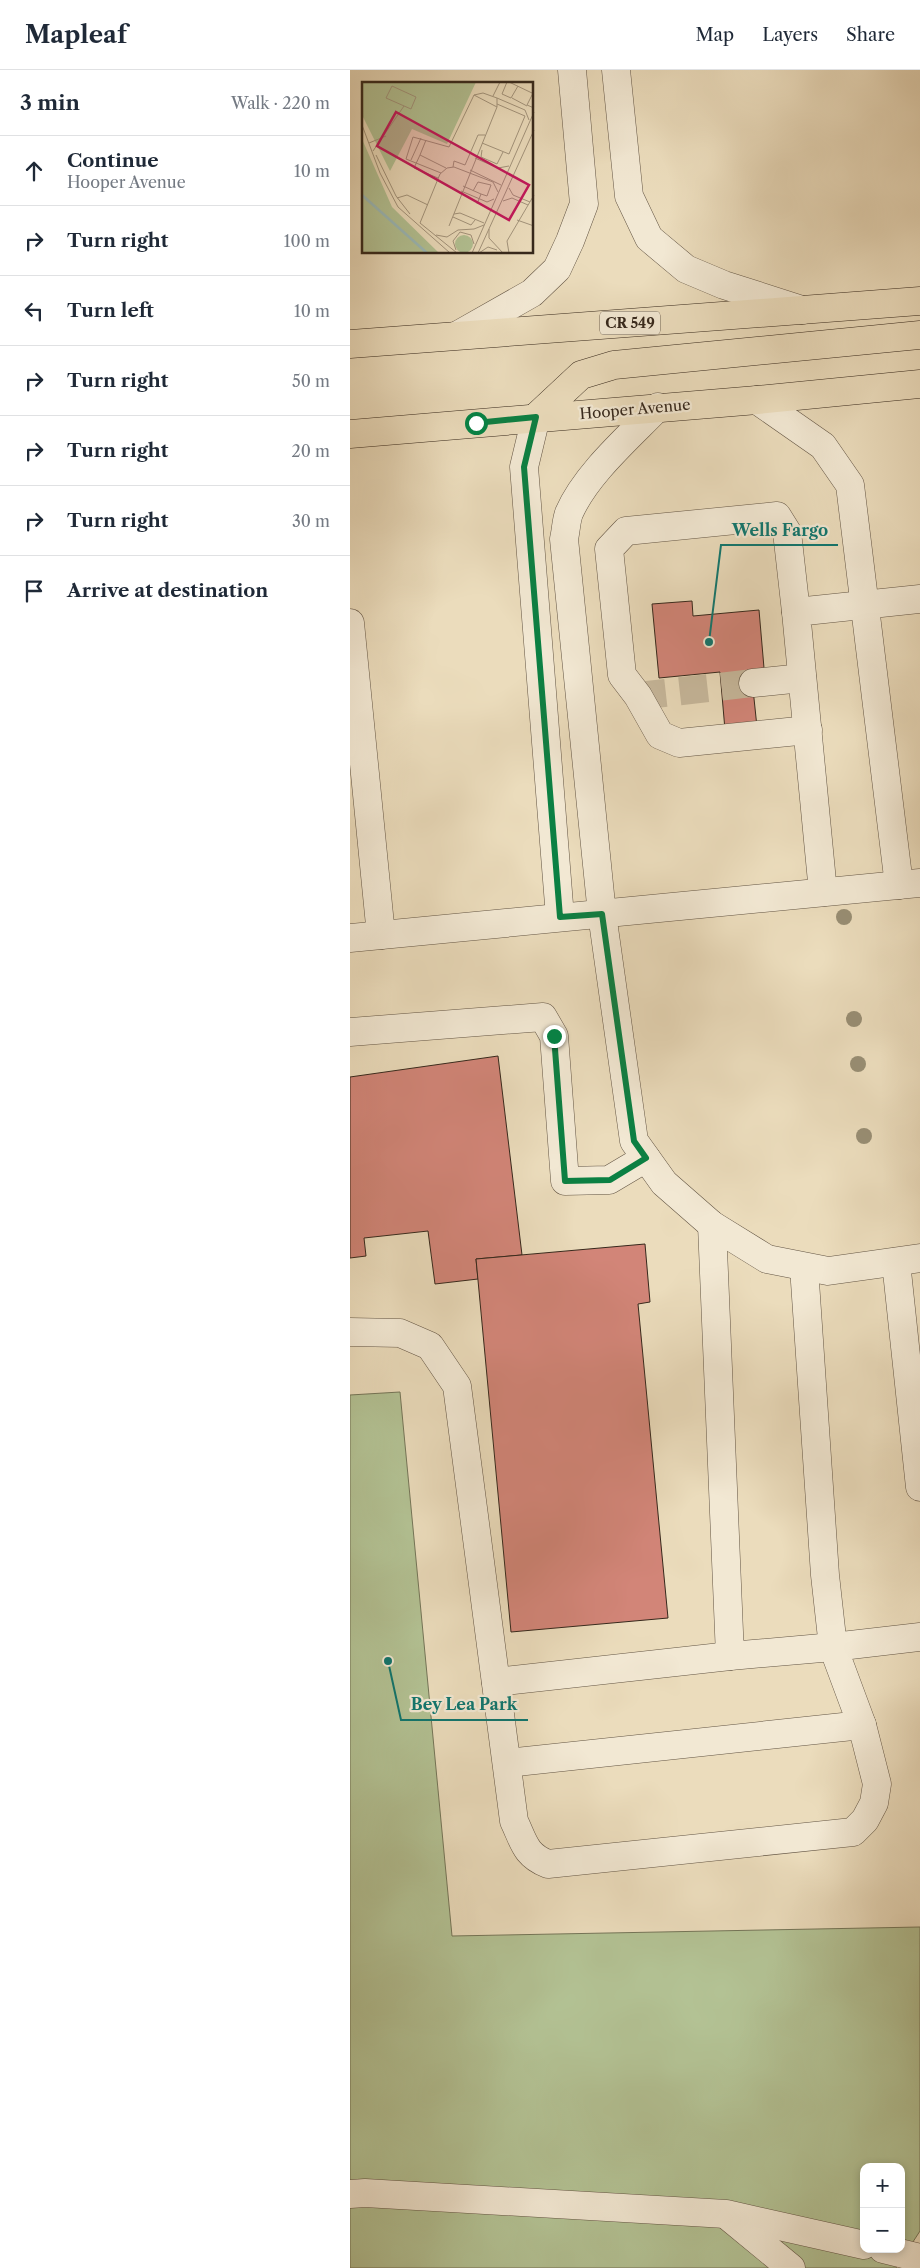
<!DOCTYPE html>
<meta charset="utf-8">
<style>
:root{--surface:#fff;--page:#f2f2f3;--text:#1f2937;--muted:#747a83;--line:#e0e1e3}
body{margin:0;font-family:"Libre Caslon Text",serif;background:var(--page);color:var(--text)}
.controls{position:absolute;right:15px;bottom:15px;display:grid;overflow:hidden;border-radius:10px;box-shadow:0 2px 8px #0003}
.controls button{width:45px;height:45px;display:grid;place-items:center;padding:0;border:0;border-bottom:1px solid var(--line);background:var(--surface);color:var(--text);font:25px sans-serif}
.stop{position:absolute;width:15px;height:15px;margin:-11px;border:4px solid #0b8043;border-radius:50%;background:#fff}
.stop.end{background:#0b8043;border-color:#fff;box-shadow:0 1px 5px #0008}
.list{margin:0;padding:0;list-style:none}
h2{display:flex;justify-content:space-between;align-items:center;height:65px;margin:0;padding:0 20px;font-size:21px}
h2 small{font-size:16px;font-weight:400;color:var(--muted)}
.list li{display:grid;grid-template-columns:32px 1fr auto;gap:15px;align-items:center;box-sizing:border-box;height:70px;padding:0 20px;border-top:1px solid var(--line)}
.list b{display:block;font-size:19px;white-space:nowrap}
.list p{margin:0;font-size:16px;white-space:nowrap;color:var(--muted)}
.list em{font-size:16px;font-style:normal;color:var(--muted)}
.icon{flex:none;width:28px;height:28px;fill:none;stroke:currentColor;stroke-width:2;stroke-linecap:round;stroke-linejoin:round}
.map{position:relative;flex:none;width:570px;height:2198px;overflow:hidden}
header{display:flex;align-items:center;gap:30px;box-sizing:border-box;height:70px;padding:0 25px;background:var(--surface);border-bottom:1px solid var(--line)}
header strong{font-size:24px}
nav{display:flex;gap:28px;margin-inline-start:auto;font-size:18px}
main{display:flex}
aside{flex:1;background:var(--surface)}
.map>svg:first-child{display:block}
.green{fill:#b3c294;stroke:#747558;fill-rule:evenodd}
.building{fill:#d28578;stroke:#36281c}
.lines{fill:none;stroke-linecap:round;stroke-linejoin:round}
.minor-tunnel{stroke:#c7b89c;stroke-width:28;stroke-dasharray:28 14;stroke-linecap:butt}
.minor-casing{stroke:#635544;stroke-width:29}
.major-casing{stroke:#36281c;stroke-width:29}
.minor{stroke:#f2e8d3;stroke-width:28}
.major{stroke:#ebdcbc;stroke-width:28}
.tree{fill:#988e74}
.route{stroke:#0b8043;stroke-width:6}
.labels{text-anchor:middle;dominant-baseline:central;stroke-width:4.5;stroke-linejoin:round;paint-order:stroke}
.shield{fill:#f2e8d3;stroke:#6e6253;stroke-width:1}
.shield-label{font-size:14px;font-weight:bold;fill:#36281c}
.street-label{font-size:15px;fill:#36281c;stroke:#f2e8d3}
.inset-river{fill:none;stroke:#9bbab9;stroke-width:2.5}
.inset-road{fill:none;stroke:#a3947c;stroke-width:1}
.view{fill:#c2185b;fill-opacity:0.15;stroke:#c2185b;stroke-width:2.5}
.inset-edge{fill:none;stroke:#36281c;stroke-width:2.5}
.leader{fill:none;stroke:#0f766e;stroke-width:2}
.callout-dot{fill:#0f766e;stroke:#f2e8d3;stroke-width:2}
.callout-label{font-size:16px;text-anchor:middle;font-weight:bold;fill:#0f766e;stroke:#f2e8d3;stroke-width:4.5;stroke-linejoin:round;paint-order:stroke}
</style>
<header>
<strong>Mapleaf</strong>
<nav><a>Map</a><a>Layers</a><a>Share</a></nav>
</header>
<main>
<aside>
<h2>3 min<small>Walk · 220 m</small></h2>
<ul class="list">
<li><svg class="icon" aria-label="ahead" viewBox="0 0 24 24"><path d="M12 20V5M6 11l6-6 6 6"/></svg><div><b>Continue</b><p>Hooper Avenue</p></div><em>10 m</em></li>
<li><svg class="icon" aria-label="right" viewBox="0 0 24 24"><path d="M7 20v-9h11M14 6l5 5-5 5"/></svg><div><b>Turn right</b></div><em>100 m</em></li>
<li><svg class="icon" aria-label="left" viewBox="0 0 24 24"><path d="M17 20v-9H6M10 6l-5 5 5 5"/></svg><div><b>Turn left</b></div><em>10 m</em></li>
<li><svg class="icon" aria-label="right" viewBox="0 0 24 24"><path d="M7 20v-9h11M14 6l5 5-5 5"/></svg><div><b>Turn right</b></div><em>50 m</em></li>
<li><svg class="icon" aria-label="right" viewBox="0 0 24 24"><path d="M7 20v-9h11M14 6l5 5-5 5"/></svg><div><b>Turn right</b></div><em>20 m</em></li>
<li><svg class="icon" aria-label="right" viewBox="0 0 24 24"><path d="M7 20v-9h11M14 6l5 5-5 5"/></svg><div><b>Turn right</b></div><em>30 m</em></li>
<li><svg class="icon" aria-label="arrive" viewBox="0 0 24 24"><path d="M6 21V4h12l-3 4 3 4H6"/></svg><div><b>Arrive at destination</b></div></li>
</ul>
</aside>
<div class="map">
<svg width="570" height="2198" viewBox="0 0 570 2198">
<rect width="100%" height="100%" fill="#ebdcbc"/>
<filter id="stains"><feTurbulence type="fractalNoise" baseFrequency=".004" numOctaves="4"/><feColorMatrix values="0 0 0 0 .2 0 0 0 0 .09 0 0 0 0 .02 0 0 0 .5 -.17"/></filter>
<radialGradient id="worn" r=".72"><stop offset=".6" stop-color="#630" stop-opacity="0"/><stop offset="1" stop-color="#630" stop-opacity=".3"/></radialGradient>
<path class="green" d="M 50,1322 L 102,1866 L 570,1857 L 570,2161 L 546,2198 L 0,2198 L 0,1325 ZM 514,2097 L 551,2097 L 551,2179 L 514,2179 Z"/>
<g class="building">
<polygon points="342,531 343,546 409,540 414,598 401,600 407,657 375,660 370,602 309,608 302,534"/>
<polygon points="148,986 172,1185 126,1189 128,1209 85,1214 78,1161 14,1168 16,1186 0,1188 0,1007"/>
<polygon points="295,1174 300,1232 288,1234 318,1548 161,1562 126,1189"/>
</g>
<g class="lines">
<polyline class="minor-tunnel" points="288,626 403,613"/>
<g class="minor-casing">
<g id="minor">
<polyline points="266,0 279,126 299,168 336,199 374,215 452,240"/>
<polyline points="108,265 182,223 207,199 220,171 234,134 222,0"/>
<polyline points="407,330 473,376 500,415 549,815"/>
<path d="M 308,337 C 279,367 236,404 219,443 C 216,451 216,461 214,469 L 252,844 L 284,1071 L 314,1113 L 362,1155 L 417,1189 L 478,1201 L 570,1188"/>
<polyline points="186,347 174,397 210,847"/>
<polyline points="446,542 437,462 427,446 276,461 259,479 272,605 288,626 310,665 329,673 458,660"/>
<polyline points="0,553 31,865"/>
<polyline points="403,613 452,608"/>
<polyline points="473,822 446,542 570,529"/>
<polyline points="0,868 570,813"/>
<polyline points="0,962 193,947 204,966 215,1111 259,1110 296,1088"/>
<polyline points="362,1155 380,1586 483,1577 570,1567"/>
<polyline points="546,1192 570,1417"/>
<path d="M 0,1262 L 50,1263 L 80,1276 L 107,1316 L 164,1751 C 174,1772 175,1785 198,1794 L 503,1762 L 515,1750 L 524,1733 L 527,1714 L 512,1655 L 483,1577 L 475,1505 L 454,1197"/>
<polyline points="146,1612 380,1586"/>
<polyline points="157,1693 512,1655"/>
<polyline points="0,2124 15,2123 376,2144 514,2175"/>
<polyline points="379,2147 441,2198"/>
<polyline points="533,2179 570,2188"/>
</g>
</g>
<g class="major-casing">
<g id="major">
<polyline points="0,274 570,231"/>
<polyline points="186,347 231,305 264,295 570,265"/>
<polyline points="0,364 407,330 570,314"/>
</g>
</g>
<use href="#minor" class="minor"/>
<use href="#major" class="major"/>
</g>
<g class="tree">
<circle cx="494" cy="847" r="8"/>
<circle cx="504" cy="949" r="8"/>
<circle cx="508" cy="994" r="8"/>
<circle cx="514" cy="1066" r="8"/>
</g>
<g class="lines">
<polyline class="route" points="126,353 186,347 174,397 210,847 252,844 284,1071 296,1088 260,1110 215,1111 204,966"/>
</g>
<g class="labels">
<rect class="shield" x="250" y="241.5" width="60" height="23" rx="4"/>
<g class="shield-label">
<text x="280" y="253">CR 549</text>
</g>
<g class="street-label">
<text transform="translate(285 339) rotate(-5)">Hooper Avenue</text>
</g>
</g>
<g transform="translate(12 12)">
<rect width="171" height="171" fill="#ebdcbc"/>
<path d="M 0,0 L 114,0 L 85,62 L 50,47 L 28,89 L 0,33 ZM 0,57 L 30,125 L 77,171 L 0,171 ZM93 162a9 9 0 1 1 18 0a9 9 0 1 1-18 0Z" fill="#b3c294"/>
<path class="inset-river" d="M 0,113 L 65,171"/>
<path class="inset-road" d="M 145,0 L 140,12 L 149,16 L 156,4M 147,0 L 170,11M 30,4 L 54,15 L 49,27 L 24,16 ZM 171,11 L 165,23 L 172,26M 112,13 L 135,25M 131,14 L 138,0M 135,16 L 163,28 L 167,38M 150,16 L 165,24M 0,43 L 18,91 L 36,125 L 88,171M 7,61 L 24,54M 120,61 L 147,72 L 163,34 L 135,22M 120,68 L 119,75 L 135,82 L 141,70M 11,69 L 42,24M 14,73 L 34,114 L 48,132M 58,73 L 64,58M 113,76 L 136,86 L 147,84M 49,78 L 59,56M 91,85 L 92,79 L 103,83 L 116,53 L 123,53M 108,88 L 139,103M 79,91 L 44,77 L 51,55 L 87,65 L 112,13 L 121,11 L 135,16 L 135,25 L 87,144M 76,96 L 52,86 L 58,73 L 84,86M 101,104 L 119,112 L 115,122M 147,106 L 151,113 L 168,120M 99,109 L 125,120 L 132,117M 111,109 L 116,100 L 129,103 L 125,114 L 119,112M 35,116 L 45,113 L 66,123M 141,119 L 150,116 L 166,123M 92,132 L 98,131 L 122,141M 91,135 L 109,143 L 113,138M 155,138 L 172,144M 58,141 L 78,92 L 85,86 L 92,85 L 131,100 L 136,110M 58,141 L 95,171M 127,147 L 127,156 L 141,171M 74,153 L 85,155 L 96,148 L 112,147 L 122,143M 94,168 L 91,159 L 98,150 L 109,153 L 112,162M 110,171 L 172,30M 116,171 L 172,48M 117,171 L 126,165 L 135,168M 147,171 L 145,159 L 172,113"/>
<path class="view" d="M 34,30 L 167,103 L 147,138 L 15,64 Z"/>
<rect width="171" height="171" class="inset-edge"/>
</g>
<path class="leader" d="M359 572L371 475H488M38 1591L51 1650H178"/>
<g class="callout-dot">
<circle cx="359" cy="572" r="5"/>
<circle cx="38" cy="1591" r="5"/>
</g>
<g class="callout-label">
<text x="430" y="466">Wells Fargo</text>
<text x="114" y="1640">Bey Lea Park</text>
</g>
<rect width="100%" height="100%" filter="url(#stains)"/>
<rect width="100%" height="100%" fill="url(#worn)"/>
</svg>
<div class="controls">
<button>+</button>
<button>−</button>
</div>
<div class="stop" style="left:126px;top:353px"></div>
<div class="stop end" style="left:204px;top:966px"></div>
</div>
</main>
